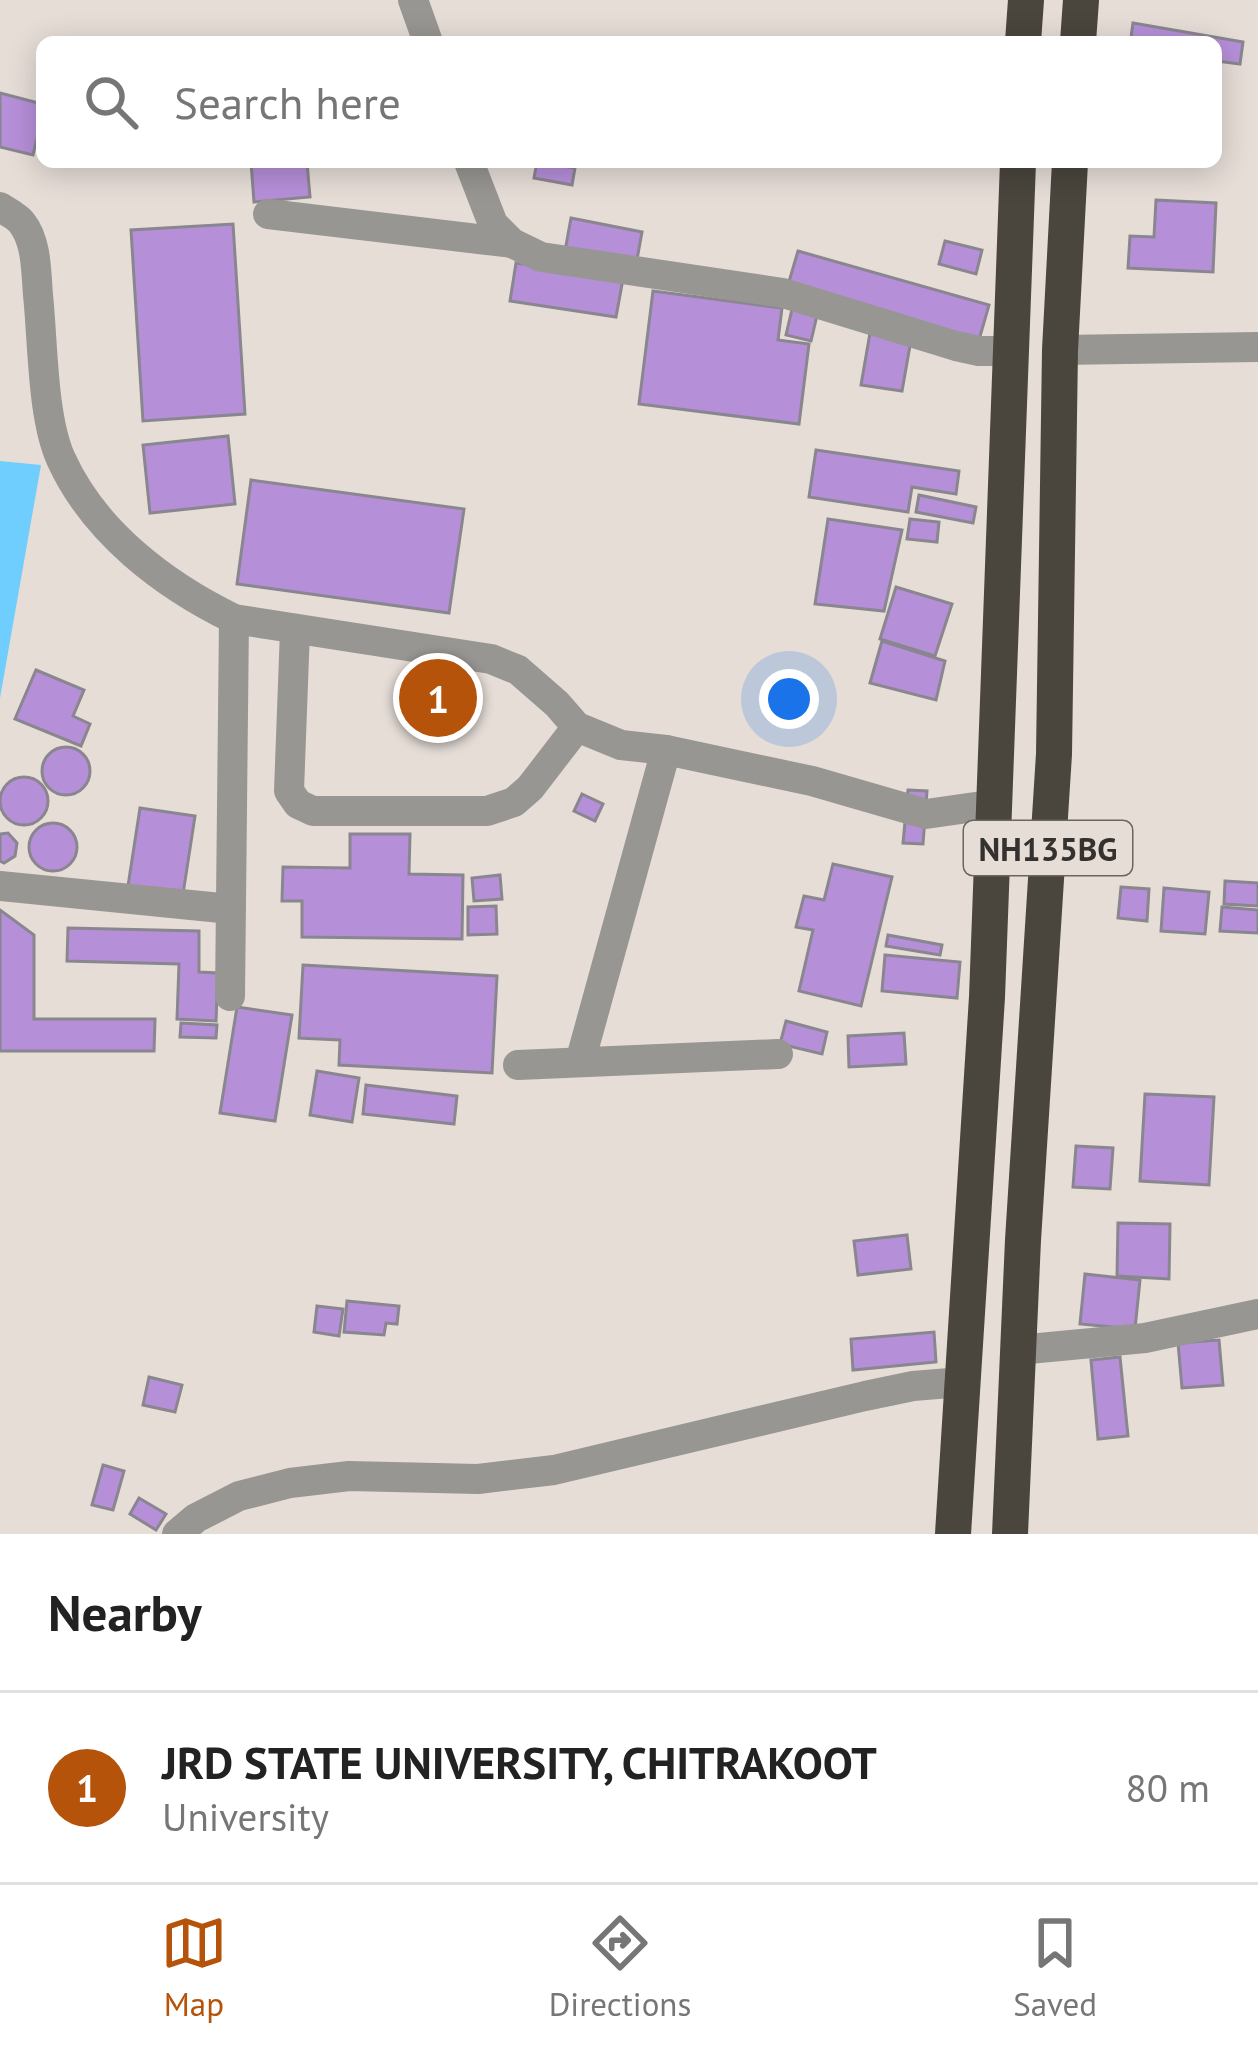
<!DOCTYPE html>
<style>
:root{--surface:#fff;--page:#f2f2f2;--text:#222;--muted:#767676;--line:#e0e0e0;--accent:#b45309}
body{margin:0;font-family:"PT Sans",sans-serif;background:var(--page);color:var(--text)}
.you{position:absolute;left:789px;top:699px;width:42px;height:42px;margin:-30px;border:9px solid #fff;border-radius:50%;background:#1a73e8;box-shadow:0 0 0 18px #1a73e833}
.badge{display:grid;place-items:center;width:78px;height:78px;border-radius:50%;background:var(--accent);color:#fff;font-size:39px;font-weight:700}
.pin{position:absolute;translate:-50% -50%;border:6px solid #fff;box-shadow:0 3px 12px #0006}
.list{margin:0;padding:0;list-style:none}
h2{display:flex;justify-content:space-between;align-items:center;height:156px;margin:0;padding:0 48px;font-size:51px}
h2 small{font-size:39px;font-weight:400;color:var(--muted)}
.list li{display:grid;grid-template-columns:78px 1fr auto;gap:36px;align-items:center;box-sizing:border-box;height:192px;padding:0 48px;border-top:3px solid var(--line)}
.list b{display:block;font-size:45px;white-space:nowrap}
.list p{margin:0;font-size:39px;white-space:nowrap;color:var(--muted)}
.list em{font-size:39px;font-style:normal;color:var(--muted)}
.icon{flex:none;width:66px;height:66px;fill:none;stroke:currentColor;stroke-width:2;stroke-linecap:round;stroke-linejoin:round}
.map{position:relative;flex:none;width:1258px;height:1534px;overflow:hidden}
.search{position:absolute;background:var(--surface);box-shadow:0 6px 30px #0003;left:36px;right:36px;top:36px;height:132px;display:flex;align-items:center;gap:30px;box-sizing:border-box;padding:0 42px;border-radius:18px;color:var(--muted);font-size:45px}
.sheet{height:348px;background:var(--surface)}
nav{display:flex;justify-content:space-around;align-items:center;box-sizing:border-box;height:168px;border-top:3px solid var(--line);background:var(--surface);font-size:33px;color:var(--muted)}
nav a{display:grid;justify-items:center;gap:6px}
nav .on{color:var(--accent)}
.map>svg:first-child{display:block}
.water{fill:#6fcefe}
.building{fill:#b68fd9;stroke:#8a868f;stroke-width:3}
.lines{fill:none;stroke-linecap:round;stroke-linejoin:round}
.minor{stroke:#989692;stroke-width:30}
.highway{stroke:#4a463e;stroke-width:36}
.labels{text-anchor:middle;dominant-baseline:central;stroke-width:10;stroke-linejoin:round;paint-order:stroke}
.shield{fill:#e6ddd7;stroke:#6a6561;stroke-width:3}
.shield-label{font-size:33px;font-weight:bold;fill:#35312f}
</style>
<div class="map">
<svg width="1258" height="1534" viewBox="0 0 1258 1534">
<rect width="100%" height="100%" fill="#e6ddd7"/>
<polygon class="water" points="0,461 41,465 0,698"/>
<g class="building">
<polygon points="1133,23 1243,42 1240,64 1216,61 1216,42 1159,42 1131,37"/>
<polygon points="0,93 42,104 42,117 33,155 0,147"/>
<polygon points="251,162 307,162 310,197 254,202"/>
<polygon points="537,162 575,168 572,185 534,178"/>
<polygon points="1156,200 1216,203 1213,272 1128,268 1130,236 1154,237"/>
<polygon points="571,218 642,232 636,265 565,251"/>
<polygon points="233,224 245,414 143,421 131,230"/>
<polygon points="945,241 982,250 976,274 939,264"/>
<polygon points="798,251 989,305 979,340 788,285"/>
<polygon points="516,263 623,279 616,317 510,301"/>
<polygon points="653,291 782,308 778,340 809,344 799,424 639,404"/>
<polygon points="793,305 818,311 811,341 786,335"/>
<polygon points="870,333 911,340 902,391 861,385"/>
<polygon points="228,436 235,504 150,513 143,445"/>
<polygon points="816,450 959,471 956,494 912,487 908,512 809,497"/>
<polygon points="251,480 464,509 449,613 237,584"/>
<polygon points="919,495 976,507 973,523 916,512"/>
<polygon points="828,519 902,530 884,611 815,604"/>
<polygon points="910,519 939,522 937,542 907,539"/>
<polygon points="896,587 952,604 935,656 880,639"/>
<polygon points="882,641 945,661 936,700 870,683"/>
<polygon points="36,670 84,690 73,716 90,724 81,746 15,719"/>
<circle cx="66" cy="771" r="24"/>
<circle cx="24" cy="801" r="24"/>
<polygon points="908,790 927,791 923,844 903,843"/>
<polygon points="582,794 603,804 595,821 574,811"/>
<polygon points="140,808 195,816 183,894 128,886"/>
<circle cx="53" cy="847" r="24"/>
<polygon points="8,833 17,843 15,856 4,863 0,861 0,834"/>
<polygon points="350,834 410,834 409,874 463,875 462,939 302,937 302,901 282,901 283,867 350,868"/>
<polygon points="833,864 892,877 861,1006 799,991 813,930 796,927 804,896 824,900"/>
<polygon points="500,875 502,899 474,901 472,878"/>
<polygon points="1225,881 1258,883 1258,906 1224,904"/>
<polygon points="1121,887 1149,889 1147,921 1118,918"/>
<polygon points="1164,888 1209,892 1205,934 1161,931"/>
<polygon points="496,906 497,934 468,935 468,907"/>
<polygon points="1222,907 1258,910 1258,933 1220,931"/>
<polygon points="0,910 34,935 34,1019 155,1019 154,1051 0,1051"/>
<polygon points="68,928 199,931 199,972 218,973 216,1021 177,1019 179,964 67,961"/>
<polygon points="888,935 942,945 940,955 886,946"/>
<polygon points="885,955 960,962 957,998 882,991"/>
<polygon points="303,965 497,976 492,1073 339,1065 340,1040 299,1038"/>
<polygon points="237,1007 292,1015 275,1121 220,1113"/>
<polygon points="786,1021 827,1032 822,1054 780,1044"/>
<polygon points="181,1023 217,1025 216,1038 180,1037"/>
<polygon points="904,1033 906,1064 849,1067 848,1036"/>
<polygon points="317,1071 359,1078 352,1122 310,1115"/>
<polygon points="366,1085 457,1096 454,1124 363,1114"/>
<polygon points="1145,1094 1214,1097 1209,1185 1140,1181"/>
<polygon points="1076,1146 1113,1148 1110,1189 1073,1187"/>
<polygon points="1118,1223 1170,1224 1169,1279 1117,1276"/>
<polygon points="907,1235 911,1269 858,1275 854,1241"/>
<polygon points="1085,1274 1140,1280 1135,1329 1080,1324"/>
<polygon points="347,1301 399,1306 397,1324 386,1323 384,1335 344,1332"/>
<polygon points="317,1306 343,1309 339,1336 314,1332"/>
<polygon points="934,1332 936,1362 853,1370 851,1339"/>
<polygon points="1219,1340 1223,1385 1182,1388 1178,1343"/>
<polygon points="1120,1357 1128,1436 1098,1439 1091,1360"/>
<polygon points="149,1377 182,1385 175,1412 143,1405"/>
<polygon points="103,1465 124,1471 113,1510 92,1505"/>
<polygon points="139,1498 166,1514 156,1530 130,1514"/>
</g>
<g class="lines">
<g class="minor">
<polyline points="413,0 428,42"/>
<polyline points="469,162 493,224 512,243 541,257 783,293 956,346 979,351 1011,351"/>
<path d="M 0,207 C 6,211 18,217 22,223 C 37,242 36,272 38,295 C 43,342 42,417 61,459 C 94,532 164,585 234,619 L 491,659 L 518,670 L 557,704 L 577,727 L 621,745 L 666,750 L 812,781 L 926,814 L 996,804"/>
<polyline points="268,214 512,243"/>
<polyline points="1060,350 1258,347"/>
<polyline points="295,630 289,791 298,804 313,811 487,811 514,802 530,788 577,727"/>
<polyline points="0,886 231,909"/>
<polyline points="230,996 234,619"/>
<polyline points="580,1062 666,750"/>
<polyline points="518,1065 778,1054"/>
<polyline points="1018,1350 1145,1338 1258,1314"/>
<polyline points="177,1534 196,1518 239,1496 290,1483 349,1476 478,1479 554,1470 865,1396 913,1386 962,1382"/>
</g>
<g class="highway">
<polyline points="1023,42 1026,0"/>
<polyline points="1078,42 1081,0"/>
<polyline points="953,1534 987,997 1018,162"/>
<polyline points="1010,1534 1023,1240 1054,754 1060,350 1070,162"/>
</g>
</g>
<g class="labels">
<rect class="shield" x="964" y="821" width="168" height="54" rx="9"/>
<g class="shield-label">
<text x="1048" y="848">NH135BG</text>
</g>
</g>
</svg>
<div class="you"></div>
<div class="pin badge" style="left:438px;top:698px">1</div>
<div class="search"><svg class="icon" aria-label="search" viewBox="0 0 24 24"><circle cx="10" cy="10" r="6"/><path d="M15 15l6 6"/></svg>Search here</div>
</div>
<section class="sheet">
<h2>Nearby<small></small></h2>
<ul class="list">
<li><span class="badge">1</span><div><b>JRD STATE UNIVERSITY, CHITRAKOOT</b><p>University</p></div><em>80 m</em></li>
</ul>
</section>
<nav>
<a class="on"><svg class="icon" aria-label="map" viewBox="0 0 24 24"><path d="M3 6l6-2 6 2 6-2v14l-6 2-6-2-6 2zM9 4v14M15 6v14"/></svg>Map</a>
<a><svg class="icon" aria-label="directions" viewBox="0 0 24 24"><path d="M12 3l9 9-9 9-9-9zM9 14v-3h6M13 9l2 2-2 2"/></svg>Directions</a>
<a><svg class="icon" aria-label="saved" viewBox="0 0 24 24"><path d="M7 4h10v16l-5-4-5 4z"/></svg>Saved</a>
</nav>
